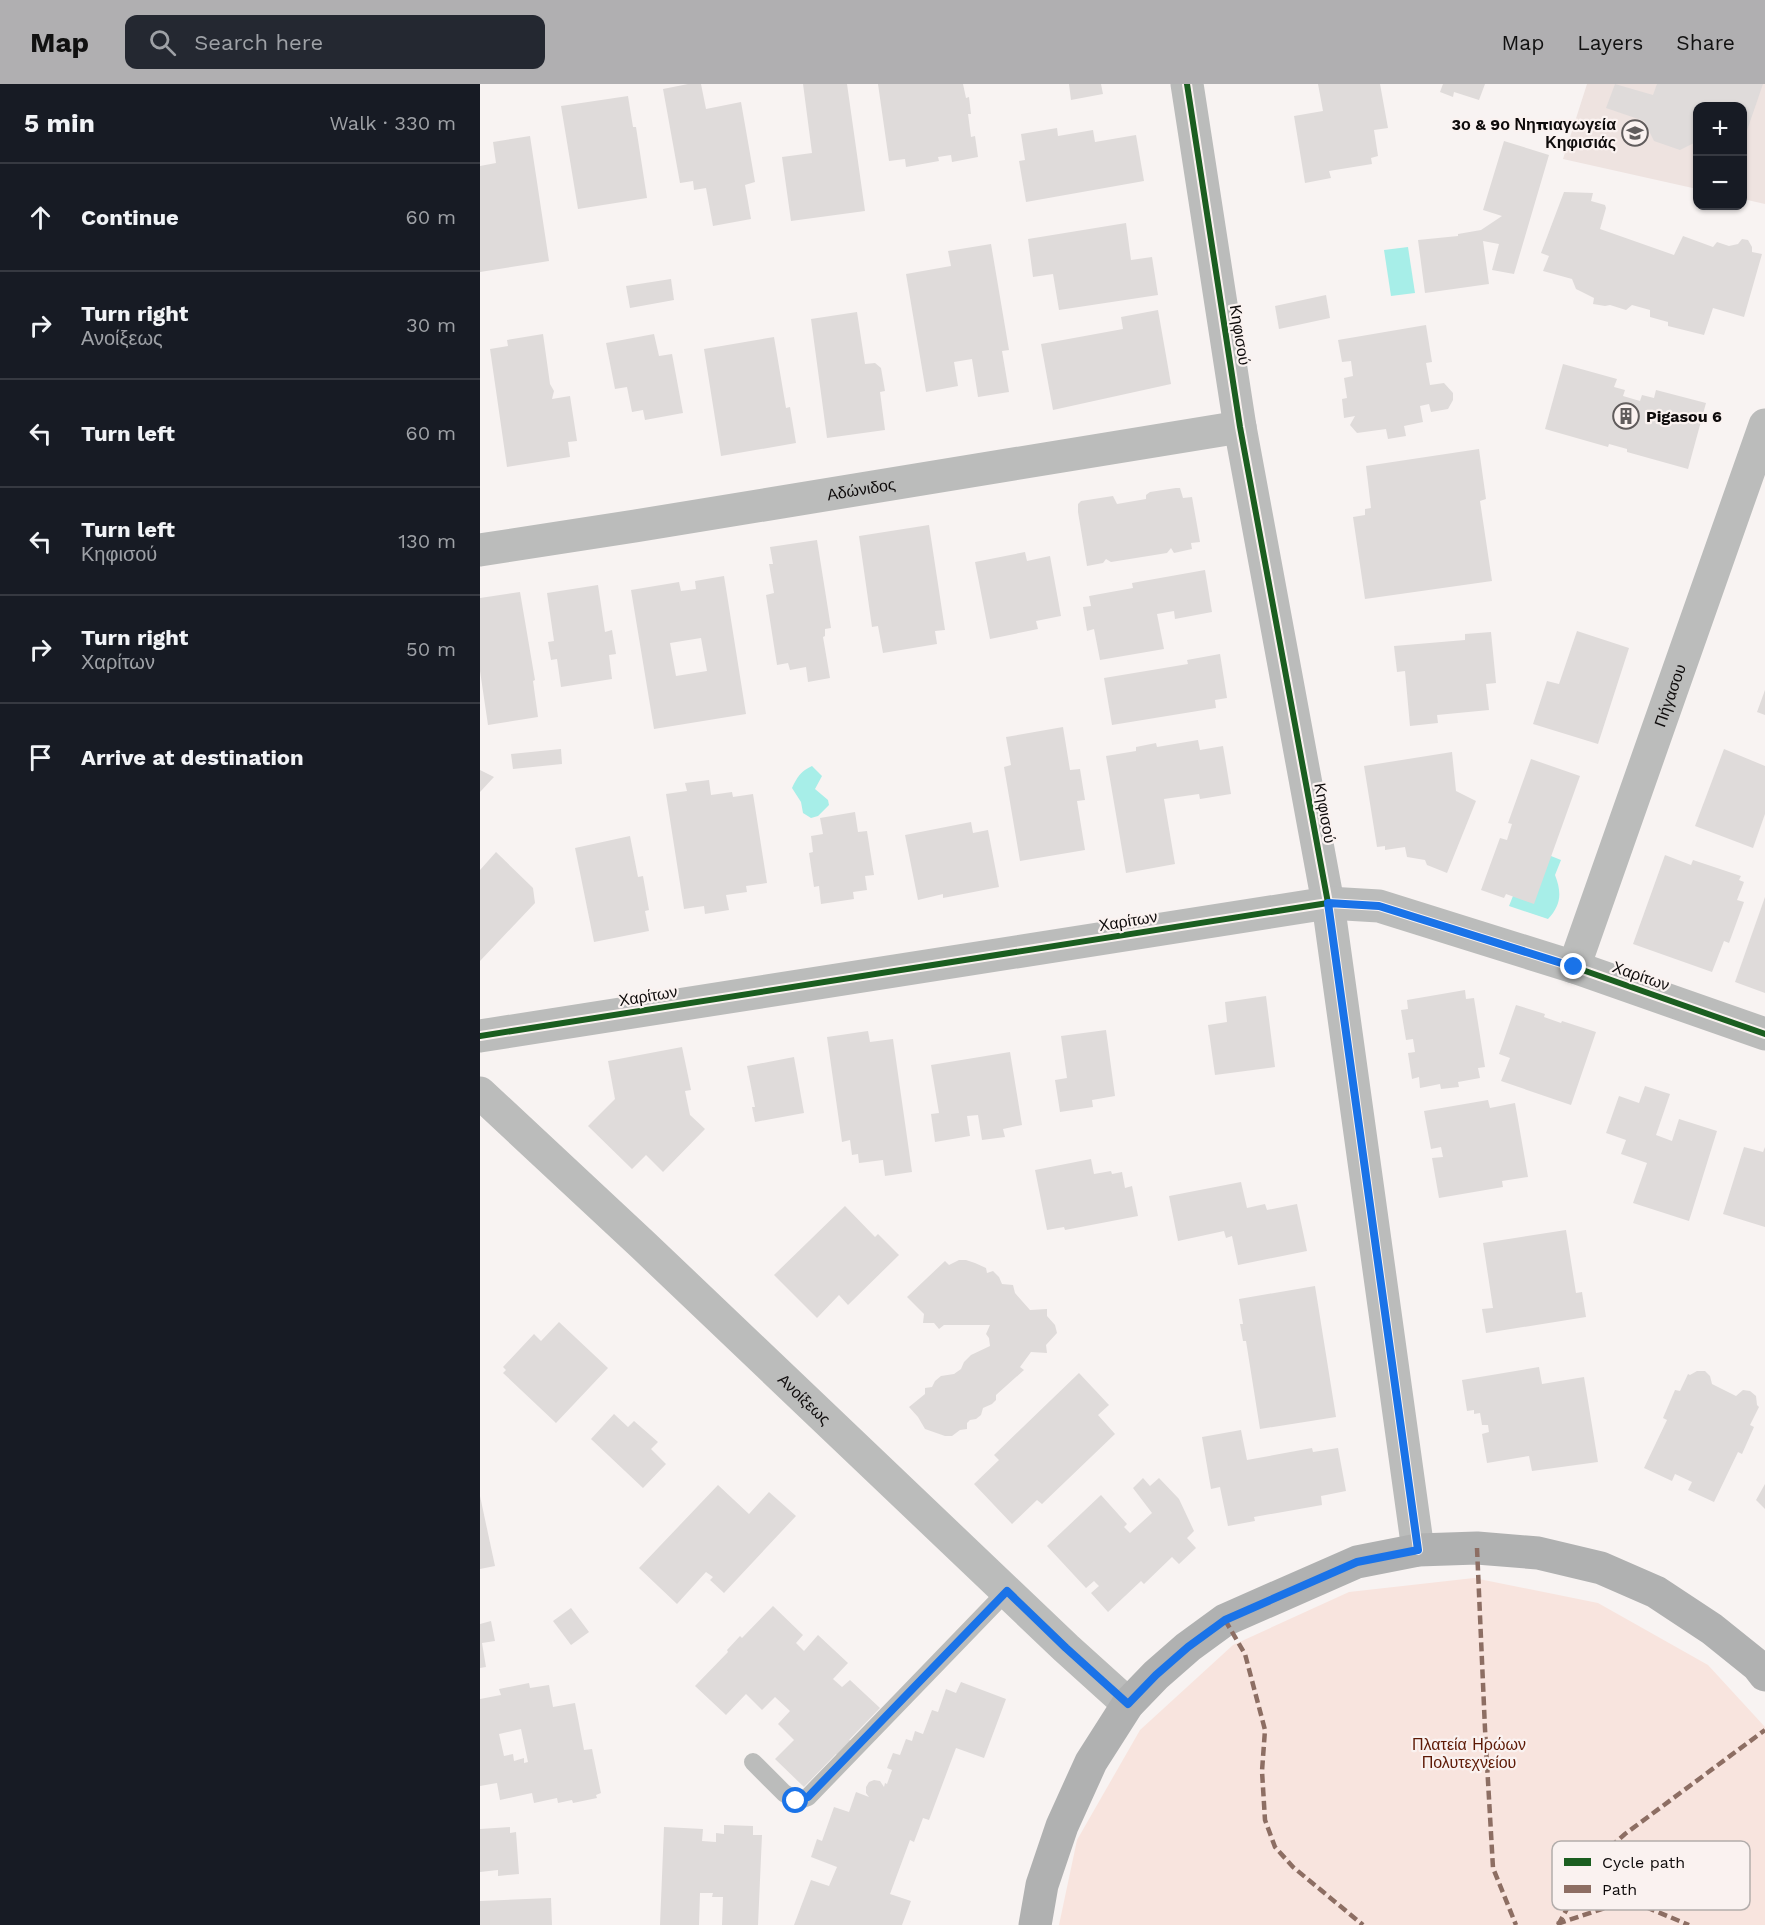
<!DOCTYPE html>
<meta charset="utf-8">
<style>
:root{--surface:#171b24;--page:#242831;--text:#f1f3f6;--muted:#9ea1a6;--line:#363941;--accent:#b0afb1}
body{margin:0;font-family:"Work Sans",sans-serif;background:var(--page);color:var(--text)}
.controls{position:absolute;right:18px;top:18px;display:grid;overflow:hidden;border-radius:12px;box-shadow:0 2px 4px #0004}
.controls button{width:54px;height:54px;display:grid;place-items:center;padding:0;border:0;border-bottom:2px solid var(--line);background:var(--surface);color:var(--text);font:30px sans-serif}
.stop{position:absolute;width:18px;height:18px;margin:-14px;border:4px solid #1a73e8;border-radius:50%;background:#fff}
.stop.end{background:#1a73e8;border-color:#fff;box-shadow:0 2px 6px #0008}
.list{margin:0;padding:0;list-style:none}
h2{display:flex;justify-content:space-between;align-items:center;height:78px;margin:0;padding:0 24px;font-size:26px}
h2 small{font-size:20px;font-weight:400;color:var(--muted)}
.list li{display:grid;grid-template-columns:39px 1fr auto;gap:18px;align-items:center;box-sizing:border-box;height:108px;padding:0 24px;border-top:2px solid var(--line)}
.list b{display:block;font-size:22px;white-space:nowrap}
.list p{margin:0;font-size:20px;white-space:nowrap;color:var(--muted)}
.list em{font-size:20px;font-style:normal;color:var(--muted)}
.icon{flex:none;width:33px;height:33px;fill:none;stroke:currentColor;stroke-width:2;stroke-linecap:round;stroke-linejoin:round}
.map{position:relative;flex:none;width:1285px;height:1841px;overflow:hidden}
header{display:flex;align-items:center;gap:36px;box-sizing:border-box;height:84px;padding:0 30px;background:var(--accent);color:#111}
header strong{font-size:28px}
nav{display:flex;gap:33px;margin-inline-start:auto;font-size:21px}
.search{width:420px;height:54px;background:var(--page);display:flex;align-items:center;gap:15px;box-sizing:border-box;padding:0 21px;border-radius:12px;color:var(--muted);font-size:22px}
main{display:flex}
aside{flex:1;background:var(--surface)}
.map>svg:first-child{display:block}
.built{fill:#eee3e0}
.green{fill:#f8e4de}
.water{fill:#a7eee8}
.building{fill:#dfdbda;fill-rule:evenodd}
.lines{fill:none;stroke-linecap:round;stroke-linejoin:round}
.lane{stroke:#bbbcbb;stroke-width:18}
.street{stroke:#bbbcbb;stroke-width:33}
.secondary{stroke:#b0b1b1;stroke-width:33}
.quiet{stroke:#8d6e63;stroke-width:4.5;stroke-dasharray:9 4.5;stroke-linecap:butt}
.cycleway-casing{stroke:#faf2f0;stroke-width:10}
.cycleway{stroke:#1b5e20;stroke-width:6}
.route{stroke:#1a73e8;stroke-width:8}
.labels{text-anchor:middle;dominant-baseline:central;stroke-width:4.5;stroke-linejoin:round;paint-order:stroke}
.poi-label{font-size:16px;font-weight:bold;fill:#0e0b0b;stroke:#faf2f0;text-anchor:end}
.street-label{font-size:16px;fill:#0e0b0b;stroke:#faf2f0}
.park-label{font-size:16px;fill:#5e1a06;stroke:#faf2f0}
.key{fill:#faf2f0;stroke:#b3adab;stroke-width:1.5}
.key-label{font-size:16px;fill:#0e0b0b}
</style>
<header>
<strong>Map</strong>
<div class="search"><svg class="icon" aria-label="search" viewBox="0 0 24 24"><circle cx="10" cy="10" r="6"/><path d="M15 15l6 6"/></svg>Search here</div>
<nav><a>Map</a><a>Layers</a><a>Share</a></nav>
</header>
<main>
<aside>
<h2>5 min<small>Walk · 330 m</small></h2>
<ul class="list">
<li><svg class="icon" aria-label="ahead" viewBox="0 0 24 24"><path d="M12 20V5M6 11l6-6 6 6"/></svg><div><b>Continue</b></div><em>60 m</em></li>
<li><svg class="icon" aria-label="right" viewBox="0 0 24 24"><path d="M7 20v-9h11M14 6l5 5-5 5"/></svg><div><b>Turn right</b><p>Ανοίξεως</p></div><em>30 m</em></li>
<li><svg class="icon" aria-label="left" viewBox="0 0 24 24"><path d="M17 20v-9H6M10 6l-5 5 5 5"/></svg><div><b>Turn left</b></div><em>60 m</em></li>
<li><svg class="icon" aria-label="left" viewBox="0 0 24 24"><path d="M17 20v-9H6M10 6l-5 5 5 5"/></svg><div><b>Turn left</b><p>Κηφισού</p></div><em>130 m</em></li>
<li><svg class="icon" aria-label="right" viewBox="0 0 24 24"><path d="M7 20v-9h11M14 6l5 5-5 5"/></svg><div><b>Turn right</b><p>Χαρίτων</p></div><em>50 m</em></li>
<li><svg class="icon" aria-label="arrive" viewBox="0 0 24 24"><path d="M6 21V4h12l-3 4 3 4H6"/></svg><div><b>Arrive at destination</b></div></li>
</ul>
</aside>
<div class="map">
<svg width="1285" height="1841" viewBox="0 0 1285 1841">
<rect width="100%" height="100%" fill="#f8f3f2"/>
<polygon class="built" points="1107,0 1285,0 1285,120 1263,115 1262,22 1218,22 1217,105 1083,75"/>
<polygon class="green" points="994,1494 1118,1519 1228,1581 1285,1643 1285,1841 579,1841 597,1756 660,1646 753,1561 869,1508"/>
<g class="water">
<polygon points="928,163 935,209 911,212 904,166"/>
<path d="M 332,682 L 342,692 L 335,705 L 348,716 L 349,721 L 338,732 L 331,734 L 323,729 L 321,718 L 312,704 C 317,693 321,687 332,682 Z"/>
<path d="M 1071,772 L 1081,776 L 1075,791 C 1082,809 1081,821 1068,835 L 1029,822 L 1033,812 Z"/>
</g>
<g class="building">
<polygon points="208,0 221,0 226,25 261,18 275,98 265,101 271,135 233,142 226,104 214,106 213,97 200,99 183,5"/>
<polygon points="323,0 367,0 385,127 311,137 302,73 332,69"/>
<polygon points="398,0 483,0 486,14 489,13 491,30 488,30 491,53 495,52 498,73 472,78 471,71 458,73 459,77 426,83 425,75 409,77"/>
<polygon points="589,0 621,0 623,10 591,16"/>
<polygon points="838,0 900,0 908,44 894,46 898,72 891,74 892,80 849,87 851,94 825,99 814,32 843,27"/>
<polygon points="963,0 1005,0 999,16 974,8 973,13 960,8"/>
<polygon points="1135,0 1173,11 1177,0 1283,0 1263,58 1262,22 1218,22 1218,57 1200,66 1174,57 1164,37 1126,24"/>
<polygon points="148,12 153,43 156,43 167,114 98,125 81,22"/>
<polygon points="577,44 578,52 613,46 615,58 656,51 664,97 546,118 539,77 545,76 541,50"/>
<polygon points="50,52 69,177 0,188 0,82 16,79 13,58"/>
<polygon points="1024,57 1069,71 1034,190 1012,186 1019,160 1003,157 1009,200 945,209 938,156 978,152 978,150 1001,146 1022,132 1003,126"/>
<polygon points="1084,108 1113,109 1111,117 1125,121 1126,124 1120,145 1194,171 1203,152 1233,163 1237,158 1249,162 1258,160 1262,155 1268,156 1272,163 1272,168 1282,170 1264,233 1233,224 1224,251 1188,242 1188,238 1170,233 1170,226 1152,221 1146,226 1130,221 1125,222 1113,220 1114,214 1096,205 1092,195 1063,187 1069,172 1061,169"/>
<polygon points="646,139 651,176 672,173 678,211 579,226 573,190 553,193 548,155"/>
<polygon points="511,160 529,266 522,267 529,308 498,313 492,275 474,278 478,302 446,308 426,190 471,182 468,167"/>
<polygon points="191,195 194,216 150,224 146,202"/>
<polygon points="846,211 850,234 799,245 795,222"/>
<polygon points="678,226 691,300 573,326 561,260 643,245 641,233"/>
<polygon points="377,228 385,280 395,279 401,284 405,307 400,308 405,346 347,354 331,235"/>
<polygon points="946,241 952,278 946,279 950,301 964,299 973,309 973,316 968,325 951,328 949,320 940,322 943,338 924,342 926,352 908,355 906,345 877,349 870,341 875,332 864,334 862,315 867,314 864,294 873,292 871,277 862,278 858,256"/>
<polygon points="63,250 70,300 74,307 72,315 90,312 97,357 88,358 90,373 27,383 10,265 28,262 27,256"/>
<polygon points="174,250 179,272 192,270 203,329 165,336 163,326 152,328 147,303 135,305 126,259"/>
<polygon points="294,253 306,324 310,323 316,359 241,372 224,265"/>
<polygon points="1083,280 1137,295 1134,303 1145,306 1143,312 1160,317 1162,311 1174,314 1176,306 1226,319 1208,385 1147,368 1147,365 1129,360 1128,363 1065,345"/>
<polygon points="999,365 1006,415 1000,417 1012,497 885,515 873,433 885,431 885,425 891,424 886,382"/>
<polygon points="696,404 700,404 703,414 712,413 720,458 711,459 712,465 694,469 691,464 687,469 631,478 626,475 623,479 607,482 598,428 598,420 601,417 633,412 637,420 666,415 666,411 670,408"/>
<polygon points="449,441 465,546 455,547 457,560 403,569 398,542 392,543 379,452"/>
<polygon points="337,456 351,544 345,545 345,552 343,553 350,594 328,598 326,583 310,586 308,579 297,581 286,511 294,509 289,480 293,480 290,463"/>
<polygon points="545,468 547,477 570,472 581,532 556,537 558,545 510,555 495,478"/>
<polygon points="725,486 732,528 695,535 694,527 677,530 684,565 620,576 614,545 607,547 603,523 611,522 609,512 653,504 652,499"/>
<path d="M 244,492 L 266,630 L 174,645 L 151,506 L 199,498 L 201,507 L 216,505 L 215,497 ZM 221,554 L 227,587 L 196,592 L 190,559 Z"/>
<polygon points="118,501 125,548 132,546 136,570 129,571 132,595 81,603 77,575 71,576 68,558 74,557 67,509"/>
<polygon points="40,508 55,596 53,597 58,633 8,641 0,587 0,514"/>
<polygon points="1097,547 1149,564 1118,660 1053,640 1067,597 1079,600"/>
<polygon points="1011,548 1016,599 1006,600 1009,626 957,631 958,639 930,642 925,587 917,588 914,562 985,556 985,550"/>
<polygon points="740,570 747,614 735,616 736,624 632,641 624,594 708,580 707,576"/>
<polygon points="1285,606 1285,631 1277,628"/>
<polygon points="583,643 590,686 600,685 605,716 597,717 605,766 540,777 524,683 531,681 526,653"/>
<polygon points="718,656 720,666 743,662 751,710 720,715 719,710 684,715 695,780 646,789 626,672 656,667 656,663 676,659 677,663"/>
<polygon points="81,665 82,680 33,685 31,670"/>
<polygon points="1244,665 1285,682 1285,730 1273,764 1215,742"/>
<polygon points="972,668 976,707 996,717 967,789 947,781 945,776 927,773 925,763 905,766 905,762 897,763 884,682"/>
<polygon points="1051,675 1100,692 1054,820 1026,810 1024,814 1001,806 1020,754 1027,756 1032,740 1028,739"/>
<polygon points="0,686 14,693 0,708"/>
<polygon points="229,696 231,711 252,708 253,713 273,710 287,799 266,802 267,808 246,811 249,826 225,830 224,822 204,825 186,710 207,707 205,699"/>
<polygon points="375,728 378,748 387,747 394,791 385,792 387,806 373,808 374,815 341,820 339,802 334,803 329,769 333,768 331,752 343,750 340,734"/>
<polygon points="491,738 493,749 508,746 519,803 463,814 463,810 438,816 425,751"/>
<polygon points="150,752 158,793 163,792 169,826 165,827 169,847 114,858 95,764"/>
<polygon points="16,768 53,804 55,819 0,877 0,786"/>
<polygon points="1185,771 1211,781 1213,776 1261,792 1259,796 1264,798 1257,816 1264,818 1249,859 1244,857 1232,888 1153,860"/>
<polygon points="1285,813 1285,909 1255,898"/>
<polygon points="985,906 986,915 994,914 1005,983 998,984 1000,994 978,998 979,1003 961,1005 960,1000 940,1004 939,993 932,995 928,969 935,968 933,955 926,956 921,926 928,925 927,916"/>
<polygon points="786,912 795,983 735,991 728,941 747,938 745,918"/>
<polygon points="1036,921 1065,930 1064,933 1081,939 1082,937 1116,948 1091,1021 1021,997 1030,974 1019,970"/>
<polygon points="626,946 635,1012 612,1016 613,1023 580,1028 575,996 587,994 581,952"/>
<polygon points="388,947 390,958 413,955 432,1088 405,1092 403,1076 379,1079 378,1070 372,1071 370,1056 362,1058 347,953"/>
<polygon points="202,963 211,1006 205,1007 210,1031 225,1045 183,1088 166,1071 152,1085 108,1042 135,1015 128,977"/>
<polygon points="530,968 542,1041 523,1045 525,1053 502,1056 498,1031 487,1032 490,1052 455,1058 451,1030 459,1029 451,981"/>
<polygon points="314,973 324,1029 275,1038 272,1023 275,1023 267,982"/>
<polygon points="1165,1002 1190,1010 1176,1051 1192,1057 1199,1035 1237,1047 1209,1137 1153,1119 1167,1079 1141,1070 1146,1056 1126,1049 1139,1012 1159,1019"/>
<polygon points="1008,1016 1010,1024 1035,1019 1048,1093 1022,1097 1023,1103 959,1114 952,1074 963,1073 961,1063 951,1065 944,1027"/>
<polygon points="1264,1063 1283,1068 1285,1063 1285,1143 1243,1130"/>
<polygon points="611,1075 614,1090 631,1087 632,1090 642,1088 645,1104 652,1102 658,1132 585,1146 584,1143 567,1146 555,1086"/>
<polygon points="761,1098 767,1124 785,1120 787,1126 817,1120 827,1167 758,1181 752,1152 746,1154 744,1147 698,1157 689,1112"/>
<polygon points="365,1122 395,1153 398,1150 419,1171 368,1221 359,1211 337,1234 294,1191"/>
<polygon points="1086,1146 1096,1209 1102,1208 1106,1233 1006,1249 1002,1225 1013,1224 1003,1159"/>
<polygon points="479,1176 486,1176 495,1179 506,1184 507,1189 513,1187 519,1193 522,1200 533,1201 535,1209 550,1226 567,1225 567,1232 575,1241 577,1249 566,1261 567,1269 551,1268 540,1283 544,1286 516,1311 516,1316 512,1320 503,1324 501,1331 496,1335 490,1336 487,1339 487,1345 480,1346 472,1352 465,1352 445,1345 438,1333 429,1323 445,1310 445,1304 452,1303 455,1297 461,1292 474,1290 481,1285 484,1278 491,1271 510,1262 509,1254 506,1250 510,1241 464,1241 459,1245 454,1239 443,1239 444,1230 427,1213 465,1177 469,1181"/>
<polygon points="835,1202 856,1333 780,1345 766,1257 763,1257 760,1240 763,1240 759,1215"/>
<polygon points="79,1238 128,1284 76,1339 23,1289 26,1286 23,1283 54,1250 61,1257"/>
<polygon points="1059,1283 1062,1300 1104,1293 1118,1378 1052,1387 1049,1372 1007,1379 1002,1350 1009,1348 1008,1341 1002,1341 1000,1329 994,1330 994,1326 987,1327 982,1296"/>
<polygon points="1217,1287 1225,1287 1230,1292 1232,1300 1256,1312 1263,1306 1270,1307 1276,1312 1277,1321 1279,1323 1270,1341 1274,1343 1262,1370 1258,1368 1234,1418 1208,1406 1212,1398 1195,1390 1192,1397 1164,1384 1187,1336 1183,1334 1195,1306 1200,1307 1208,1290 1210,1291"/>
<polygon points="599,1289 629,1321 618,1331 635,1350 562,1420 557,1416 532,1440 494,1400 519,1376 514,1371"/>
<polygon points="134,1330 148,1343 154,1337 178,1358 171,1365 186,1380 163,1404 111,1355"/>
<polygon points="761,1346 767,1376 832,1364 833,1368 858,1364 866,1407 841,1412 842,1421 774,1433 775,1437 748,1442 740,1403 731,1405 722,1353"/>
<polygon points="663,1394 670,1402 679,1394 699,1415 714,1447 707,1454 716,1464 699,1480 692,1473 664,1500 661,1497 628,1528 611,1509 619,1502 614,1497 606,1504 567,1462 621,1411 647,1440 644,1443 650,1449 672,1429 653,1404"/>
<polygon points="1285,1400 1285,1425 1276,1416"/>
<polygon points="238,1401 269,1430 289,1408 316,1432 244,1509 230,1496 233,1493 226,1488 197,1520 159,1484"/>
<polygon points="0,1412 15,1482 0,1485"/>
<polygon points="293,1522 323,1551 316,1559 324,1567 338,1551 368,1579 353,1595 362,1603 370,1596 400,1624 369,1656 372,1657 358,1672 356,1670 324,1703 295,1675 314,1656 298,1640 310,1627 295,1613 282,1626 266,1610 246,1631 215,1602 248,1568 247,1566 260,1552 262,1554"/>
<polygon points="91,1524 109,1548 91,1561 73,1537"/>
<polygon points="11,1537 15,1557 2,1559 6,1583 0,1584 0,1540"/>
<polygon points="481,1598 526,1615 504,1674 476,1664 449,1736 443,1734 434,1758 430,1756 410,1810 431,1817 422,1841 314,1841 331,1796 349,1802 357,1783 331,1773 337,1755 342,1757 354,1723 369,1728 376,1708 389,1713 386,1709 386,1703 389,1698 394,1696 400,1697 404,1703 405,1699 407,1700 412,1686 407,1684 413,1669 420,1671 426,1655 432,1657 435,1647 443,1650 452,1626 458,1628 466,1605 476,1609"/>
<path d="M 49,1599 L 50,1604 L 69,1601 L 73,1623 L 95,1619 L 104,1666 L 112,1665 L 121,1709 L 116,1711 L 117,1714 L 93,1719 L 92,1716 L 78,1719 L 77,1714 L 54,1719 L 52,1709 L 20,1716 L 17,1699 L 0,1702 L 0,1615 L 21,1611 L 19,1605 ZM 41,1645 L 48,1678 L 44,1679 L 44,1674 L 34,1677 L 33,1670 L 24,1672 L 19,1650 Z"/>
<polygon points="244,1741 273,1742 273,1751 282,1751 278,1841 242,1841 243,1813 232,1813 233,1809 220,1809 219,1841 180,1841 184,1743 223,1745 222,1757 236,1758 236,1749 244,1750"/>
<polygon points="30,1743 30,1749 36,1748 39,1790 18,1792 18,1786 0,1788 0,1745"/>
<polygon points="71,1814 72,1841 0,1841 0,1817"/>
</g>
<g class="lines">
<polyline class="lane" points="273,1678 304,1709 317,1717 328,1713 527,1507"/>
<g class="street">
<polyline points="707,0 760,343 848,819 938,1466"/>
<path id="s1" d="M 0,466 L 155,442 L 760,343"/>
<path id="s2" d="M 1094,883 L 1285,341"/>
<polyline points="0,952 848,819 899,822 1094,883 1285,950"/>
<path id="s3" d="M 0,1009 L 163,1161 L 586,1564 L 648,1620"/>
</g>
<polyline class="secondary" points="555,1841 562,1801 582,1742 611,1678 648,1620 676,1591 708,1563 745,1536 877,1478 938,1466 997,1464 1058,1469 1121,1484 1176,1508 1232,1545 1278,1582 1285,1591"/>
<g class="quiet">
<polyline points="997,1464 1005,1645 1013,1784 1036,1841"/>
<polyline points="745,1536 765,1570 785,1646 782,1687 785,1736 795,1763 813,1783 883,1841"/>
<polyline points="1077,1840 1149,1816 1209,1841"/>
<polyline points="1078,1841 1113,1778 1145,1750 1285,1646"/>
</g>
<g class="cycleway-casing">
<g id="cycleway">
<polyline points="707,0 760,343 848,819 938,1466"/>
<polyline points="0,952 848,819 899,822 1094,883 1285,950"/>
</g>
</g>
<use href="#cycleway" class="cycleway"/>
</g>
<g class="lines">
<polyline class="route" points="316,1717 328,1713 527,1507 586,1564 648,1620 676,1591 708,1563 745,1536 877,1478 938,1466 848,819 899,822 1094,883"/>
</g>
<defs>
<g id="school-ring" transform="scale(1.35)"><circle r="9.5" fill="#faf2f0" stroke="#605c5c" stroke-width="1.5"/><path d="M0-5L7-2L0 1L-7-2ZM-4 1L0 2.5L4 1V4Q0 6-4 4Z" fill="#605c5c"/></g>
<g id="building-ring" transform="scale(1.35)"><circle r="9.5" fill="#faf2f0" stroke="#605c5c" stroke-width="1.5"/><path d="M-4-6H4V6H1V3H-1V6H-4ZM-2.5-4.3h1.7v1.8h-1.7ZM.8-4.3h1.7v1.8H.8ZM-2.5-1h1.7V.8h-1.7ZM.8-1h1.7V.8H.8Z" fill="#605c5c"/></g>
</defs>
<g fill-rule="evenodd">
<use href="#school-ring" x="1155" y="49"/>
<use href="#building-ring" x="1146" y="332"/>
</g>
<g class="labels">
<g class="poi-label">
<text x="1136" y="40">3ο &amp; 9ο Νηπιαγωγεία<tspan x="1136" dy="18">Κηφισιάς</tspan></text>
<text x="1166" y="332" text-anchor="start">Pigasou 6</text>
</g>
<g class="street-label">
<text transform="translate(760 251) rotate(81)">Κηφισού</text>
<text stroke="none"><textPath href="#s1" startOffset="386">Αδώνιδος</textPath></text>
<text stroke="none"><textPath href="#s2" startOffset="288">Πήγασου</textPath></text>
<text transform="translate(845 729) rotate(80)">Κηφισού</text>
<text transform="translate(648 837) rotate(-9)">Χαρίτων</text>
<text transform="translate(1161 892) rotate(19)">Χαρίτων</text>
<text transform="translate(168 912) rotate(-9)">Χαρίτων</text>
<text stroke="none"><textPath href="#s3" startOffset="446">Ανοίξεως</textPath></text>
</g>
<g class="park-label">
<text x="989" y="1660">Πλατεία Ηρώων<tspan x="989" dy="18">Πολυτεχνείου</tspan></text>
</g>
</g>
<rect x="1072" y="1757" width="198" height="69" rx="9" class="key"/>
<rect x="1084" y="1774" width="27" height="8" fill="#1b5e20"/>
<rect x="1084" y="1801" width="27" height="8" fill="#8d6e63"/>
<g class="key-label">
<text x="1122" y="1784">Cycle path</text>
<text x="1122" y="1811">Path</text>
</g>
</svg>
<div class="controls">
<button>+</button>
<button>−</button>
</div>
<div class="stop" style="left:316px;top:1717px"></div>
<div class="stop end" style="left:1094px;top:883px"></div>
</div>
</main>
